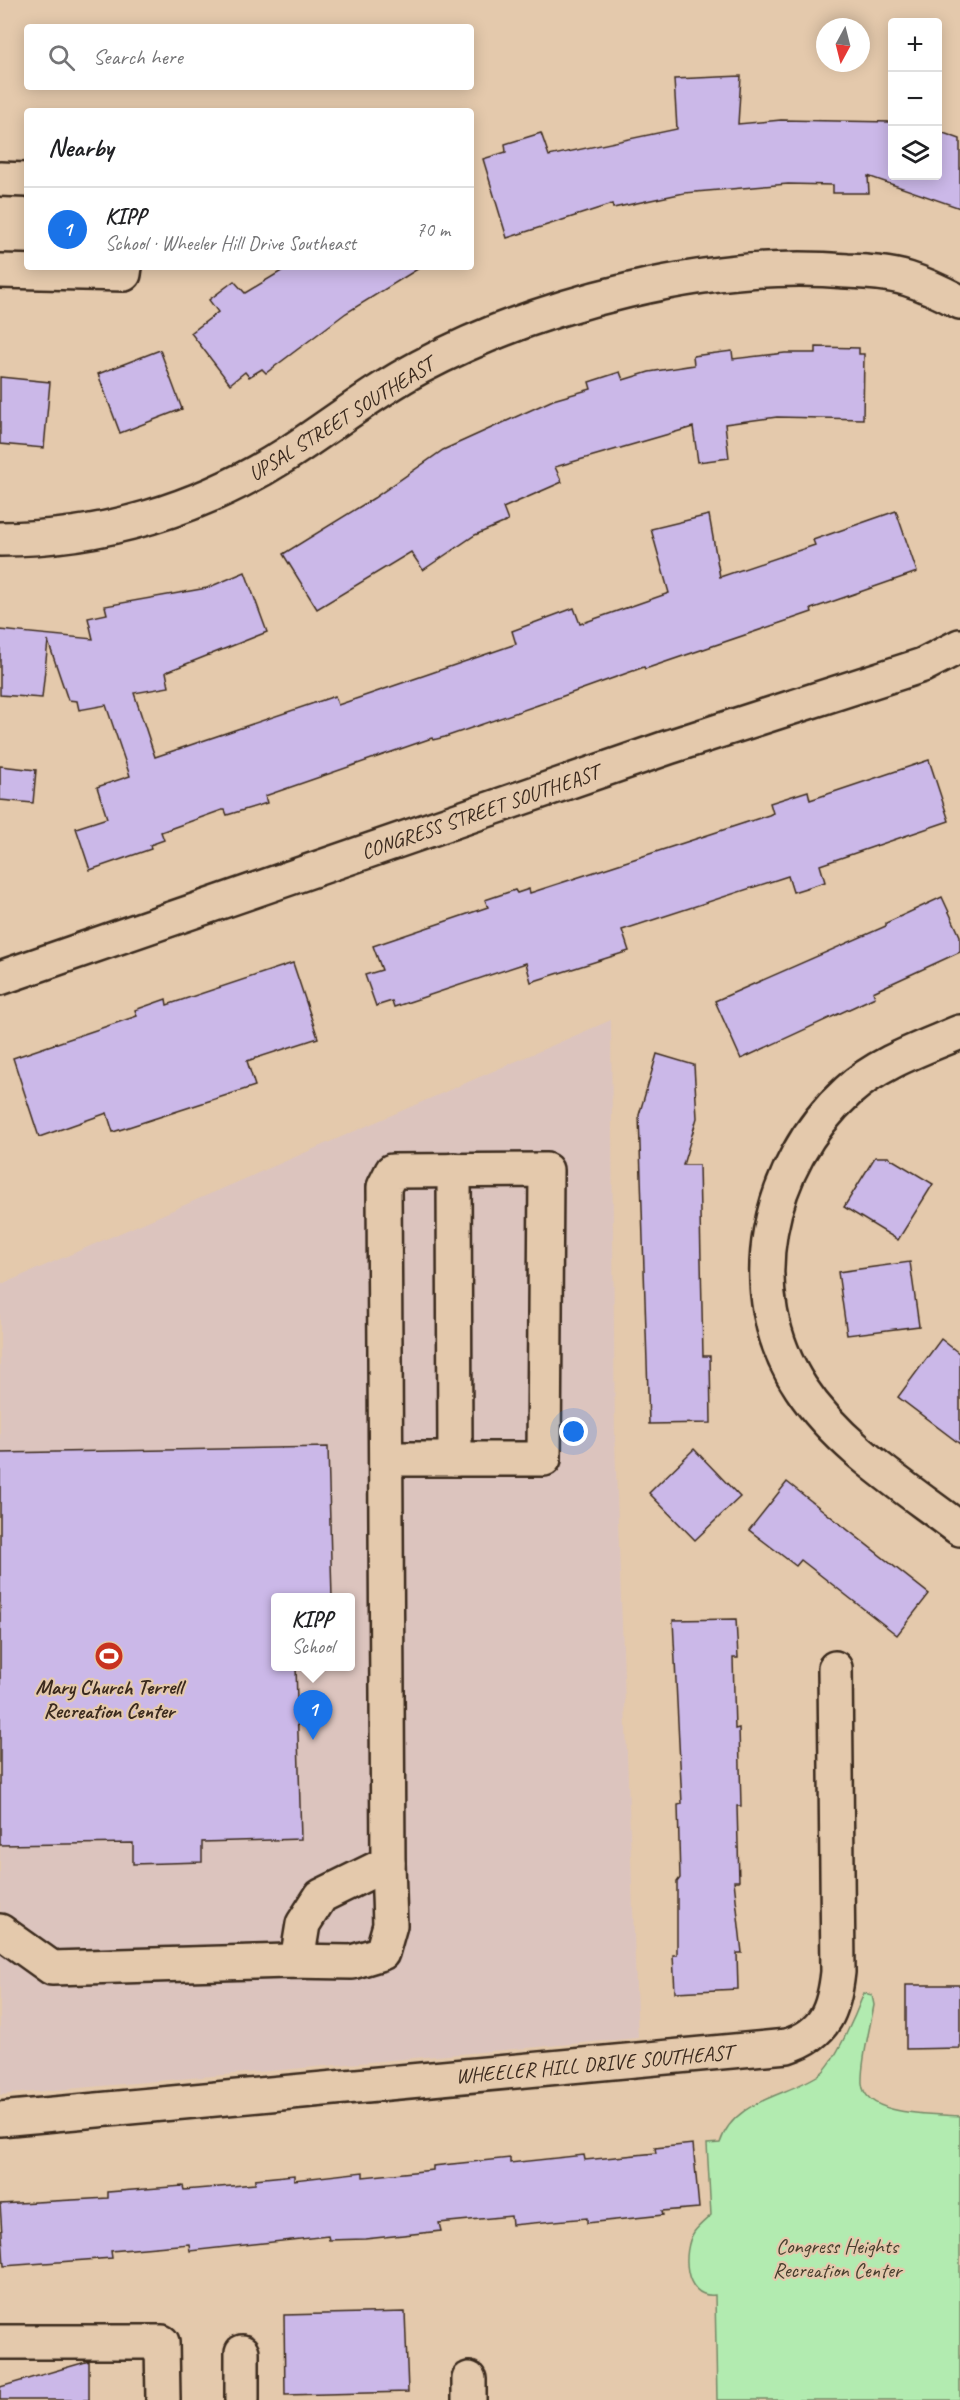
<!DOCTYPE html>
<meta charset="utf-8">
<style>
:root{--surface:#fff;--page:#f2f2f2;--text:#202124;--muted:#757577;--line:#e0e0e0;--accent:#1a73e8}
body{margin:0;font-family:Caveat,sans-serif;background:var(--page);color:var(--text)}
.controls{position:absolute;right:18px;top:18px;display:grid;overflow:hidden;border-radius:6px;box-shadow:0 3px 15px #0003}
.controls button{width:54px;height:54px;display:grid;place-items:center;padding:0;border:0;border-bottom:2px solid var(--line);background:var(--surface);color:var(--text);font:30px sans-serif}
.compass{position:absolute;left:816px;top:18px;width:54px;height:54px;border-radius:50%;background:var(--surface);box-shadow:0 3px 15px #0003;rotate:187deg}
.you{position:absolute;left:574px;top:1432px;width:21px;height:21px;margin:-15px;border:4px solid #fff;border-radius:50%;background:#1a73e8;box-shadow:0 0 0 9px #1a73e833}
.badge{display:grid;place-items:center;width:39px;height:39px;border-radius:50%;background:var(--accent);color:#fff;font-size:20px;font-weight:700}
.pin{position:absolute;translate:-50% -50px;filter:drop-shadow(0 2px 3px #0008)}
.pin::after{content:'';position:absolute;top:32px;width:21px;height:18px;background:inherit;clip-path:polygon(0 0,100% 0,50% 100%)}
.popup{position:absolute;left:271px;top:1593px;width:84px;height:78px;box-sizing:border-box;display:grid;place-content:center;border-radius:6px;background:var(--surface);filter:drop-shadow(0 2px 4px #0005);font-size:20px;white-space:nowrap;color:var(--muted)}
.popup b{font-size:22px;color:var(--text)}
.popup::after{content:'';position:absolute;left:50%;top:100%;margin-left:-12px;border:12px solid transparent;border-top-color:var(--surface)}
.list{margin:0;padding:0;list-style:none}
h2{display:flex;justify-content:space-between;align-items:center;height:78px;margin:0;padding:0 24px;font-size:26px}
h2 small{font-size:20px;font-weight:400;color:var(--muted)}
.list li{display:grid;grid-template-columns:39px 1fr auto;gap:18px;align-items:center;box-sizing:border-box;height:84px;padding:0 24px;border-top:2px solid var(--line)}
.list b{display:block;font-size:22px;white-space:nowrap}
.list p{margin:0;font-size:20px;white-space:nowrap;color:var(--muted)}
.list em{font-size:20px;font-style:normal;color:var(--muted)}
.icon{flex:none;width:33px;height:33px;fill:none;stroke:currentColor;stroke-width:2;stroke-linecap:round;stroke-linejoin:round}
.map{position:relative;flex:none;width:960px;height:2400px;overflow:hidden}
.search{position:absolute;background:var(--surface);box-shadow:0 3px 15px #0003;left:24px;top:24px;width:450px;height:66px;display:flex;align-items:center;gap:15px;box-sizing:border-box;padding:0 21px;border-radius:6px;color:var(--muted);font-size:22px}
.panel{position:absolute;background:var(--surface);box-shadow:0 3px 15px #0003;left:24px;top:108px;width:450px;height:162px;border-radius:6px}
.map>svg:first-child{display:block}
.built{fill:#dcc4be;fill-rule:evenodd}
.green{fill:#b2ebb0;stroke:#768a67;stroke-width:1.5}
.building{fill:#cbb8e8;stroke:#3b2a1e;stroke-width:1.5}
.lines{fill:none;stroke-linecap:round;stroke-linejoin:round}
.minor-casing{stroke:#3b2a1e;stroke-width:38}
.minor{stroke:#e4c9ac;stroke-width:33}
.labels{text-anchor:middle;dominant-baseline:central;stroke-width:4.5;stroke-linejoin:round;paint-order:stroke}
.street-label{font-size:21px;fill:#3b2a1e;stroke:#e4c9ac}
.poi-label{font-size:21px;font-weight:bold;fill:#3b2a1e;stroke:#e4c9ac}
.park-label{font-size:21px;fill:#473d2d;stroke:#e4c9ac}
</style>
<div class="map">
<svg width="960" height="2400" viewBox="0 0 960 2400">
<rect width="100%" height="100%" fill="#e4c9ac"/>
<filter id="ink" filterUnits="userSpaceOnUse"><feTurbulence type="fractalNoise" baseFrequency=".0167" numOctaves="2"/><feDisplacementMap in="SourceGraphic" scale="12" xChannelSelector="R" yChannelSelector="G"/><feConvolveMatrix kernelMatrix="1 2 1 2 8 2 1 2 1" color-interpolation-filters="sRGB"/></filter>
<g filter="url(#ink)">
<path class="built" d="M 611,1020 L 615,1443 L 638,2038 L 0,2095 L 0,1285 ZM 276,1598 L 350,1598 L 350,1666 L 276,1666 Z"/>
<path class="green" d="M 864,1993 L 872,1995 L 874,2005 C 870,2028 861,2061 862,2083 C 864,2117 936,2114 960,2116 L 960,2400 L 717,2400 L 715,2295 C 683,2299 682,2250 694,2232 C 698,2226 706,2220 711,2215 L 707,2144 L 720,2143 C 734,2099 786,2097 820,2074 C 835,2064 857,2011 864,1993 Z"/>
<g class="building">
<polygon points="741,76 738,124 781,120 892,122 892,176 938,176 938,131 960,139 960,208 868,176 869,193 833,193 833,185 788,184 684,193 613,208 612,204 507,238 483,159 506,152 505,144 541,133 549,156 677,129 674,79"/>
<polygon points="288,267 421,267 346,313 266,373 262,369 249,377 245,372 230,384 191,333 218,312 209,300 234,281 245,293"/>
<polygon points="816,347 859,348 859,354 864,354 863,419 777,417 725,424 729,458 698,462 693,427 555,467 562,482 503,508 508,521 475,535 423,570 411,552 317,609 283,554 374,498 443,450 553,400 591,389 589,382 620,372 623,380 649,372 694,365 693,356 732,351 733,359 785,353 816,353"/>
<polygon points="160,350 182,409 120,433 98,374"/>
<polygon points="0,377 50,382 44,448 0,444"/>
<polygon points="896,511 917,572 811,609 812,612 783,622 645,669 644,667 538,705 445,737 433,740 432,738 265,796 267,803 227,815 225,810 222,810 161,832 164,840 150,845 151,849 90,870 76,828 107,818 97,787 130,776 106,705 79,710 77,701 68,700 48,641 42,698 0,695 0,630 93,639 88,618 107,614 105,606 207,588 245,572 267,632 166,672 169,687 134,693 155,757 335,696 338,705 516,644 512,631 574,608 580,624 669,593 651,529 709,515 720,577 815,545 813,540"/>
<polygon points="929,760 949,821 820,865 825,882 793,892 788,876 622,930 629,951 531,982 526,963 394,1007 392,1001 376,1006 365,975 382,970 373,946 488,907 485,900 515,890 517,893 529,889 530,893 769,815 773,813 770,803 808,791 810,800"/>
<polygon points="0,766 36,770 33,803 0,800"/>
<polygon points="942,897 960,936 960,952 873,992 875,997 741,1059 715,1001 886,926 886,923"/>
<polygon points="293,963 318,1038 247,1061 255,1086 113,1132 107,1113 39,1137 13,1058 137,1016 135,1010 166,999 167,1005"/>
<polygon points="657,1054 694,1065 697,1118 683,1165 699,1165 703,1356 710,1356 711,1423 649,1424 639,1115"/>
<polygon points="875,1157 888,1157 933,1184 898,1240 844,1207"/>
<polygon points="910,1262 919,1326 847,1335 838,1272"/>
<polygon points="941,1339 960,1354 960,1444 898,1397"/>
<polygon points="328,1447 332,1598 276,1598 276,1666 296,1666 301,1839 202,1842 202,1862 133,1864 133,1843 0,1845 0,1453"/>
<polygon points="694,1449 740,1497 695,1540 649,1493"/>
<polygon points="787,1482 929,1594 897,1635 801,1560 796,1566 749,1530"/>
<polygon points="736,1619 738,1658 733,1658 735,1729 739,1728 741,1806 737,1806 739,1881 734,1881 742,1953 737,1953 738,1989 675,1992 673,1955 677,1955 677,1882 680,1878 678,1805 682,1804 673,1620"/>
<polygon points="906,1985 960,1985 960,2048 906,2049"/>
<polygon points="693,2144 699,2208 662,2211 663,2215 587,2223 587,2218 512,2225 511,2216 439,2223 441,2231 365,2239 329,2240 328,2236 190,2251 189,2244 111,2251 112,2258 4,2266 0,2204 108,2198 108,2192 183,2186 184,2190 255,2184 255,2179 294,2175 294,2180 363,2172 363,2177 433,2170 433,2166 510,2158 510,2163 584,2155 585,2160 656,2153 655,2148"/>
<polygon points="405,2312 408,2392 285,2395 284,2315"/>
<polygon points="89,2361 89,2400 0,2400 0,2387"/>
</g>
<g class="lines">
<g class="minor-casing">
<g id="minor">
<polyline points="0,179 27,180"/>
<polyline points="0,271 124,274 125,267"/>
<path d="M 0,539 C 102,539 201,509 287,454 C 332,425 373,392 420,367 C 540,303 712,259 847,271 C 868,272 889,273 908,279 C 927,285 943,293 960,302"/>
<polyline points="0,978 669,747 923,665 960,646"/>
<path d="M 960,1032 C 923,1048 878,1063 848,1091 C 767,1164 738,1293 801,1388 C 840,1447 905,1487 960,1529"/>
<polyline points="454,1170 455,1459"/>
<polyline points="0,1931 52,1968 288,1961 352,1962 382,1953 390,1925 388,1863 384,1187 392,1171 546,1170 544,1459 386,1459"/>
<polyline points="297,1961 303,1924 321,1896 388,1863"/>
<path d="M 0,2119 L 787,2046 C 826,2034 834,2009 838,1972 L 835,1668"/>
<polyline points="0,2342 162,2342 163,2400"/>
<polyline points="242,2352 242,2400"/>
<polyline points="469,2379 469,2400"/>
</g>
</g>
<use href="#minor" class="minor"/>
</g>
</g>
<defs>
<g id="stadium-disc" transform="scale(1.5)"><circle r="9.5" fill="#c8321e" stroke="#e4c9ac"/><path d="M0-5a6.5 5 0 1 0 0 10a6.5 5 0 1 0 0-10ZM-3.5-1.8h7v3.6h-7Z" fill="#fff"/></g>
</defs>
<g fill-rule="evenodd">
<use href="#stadium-disc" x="109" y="1656"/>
</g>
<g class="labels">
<g class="street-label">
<text transform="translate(341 419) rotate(-32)">UPSAL STREET SOUTHEAST</text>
<text transform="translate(480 812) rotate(-19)">CONGRESS STREET SOUTHEAST</text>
<text transform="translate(594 2064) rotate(-5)">WHEELER HILL DRIVE SOUTHEAST</text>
</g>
<g class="poi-label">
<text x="109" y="1687">Mary Church Terrell<tspan x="109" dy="24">Recreation Center</tspan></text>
</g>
<g class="park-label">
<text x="837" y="2246">Congress Heights<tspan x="837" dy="24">Recreation Center</tspan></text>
</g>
</g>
</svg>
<div class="controls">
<button>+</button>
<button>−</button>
<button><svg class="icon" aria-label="layers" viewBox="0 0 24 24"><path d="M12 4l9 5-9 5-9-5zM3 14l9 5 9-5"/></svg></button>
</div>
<svg class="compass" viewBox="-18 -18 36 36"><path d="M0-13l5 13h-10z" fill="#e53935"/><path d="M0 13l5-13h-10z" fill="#757577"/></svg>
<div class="you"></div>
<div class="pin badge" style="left:313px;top:1740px">1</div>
<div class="popup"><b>KIPP</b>School</div>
<div class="search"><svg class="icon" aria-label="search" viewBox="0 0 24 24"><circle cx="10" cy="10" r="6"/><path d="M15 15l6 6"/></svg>Search here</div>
<section class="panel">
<h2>Nearby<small></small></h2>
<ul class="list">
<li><span class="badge">1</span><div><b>KIPP</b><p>School · Wheeler Hill Drive Southeast</p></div><em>70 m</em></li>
</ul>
</section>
</div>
